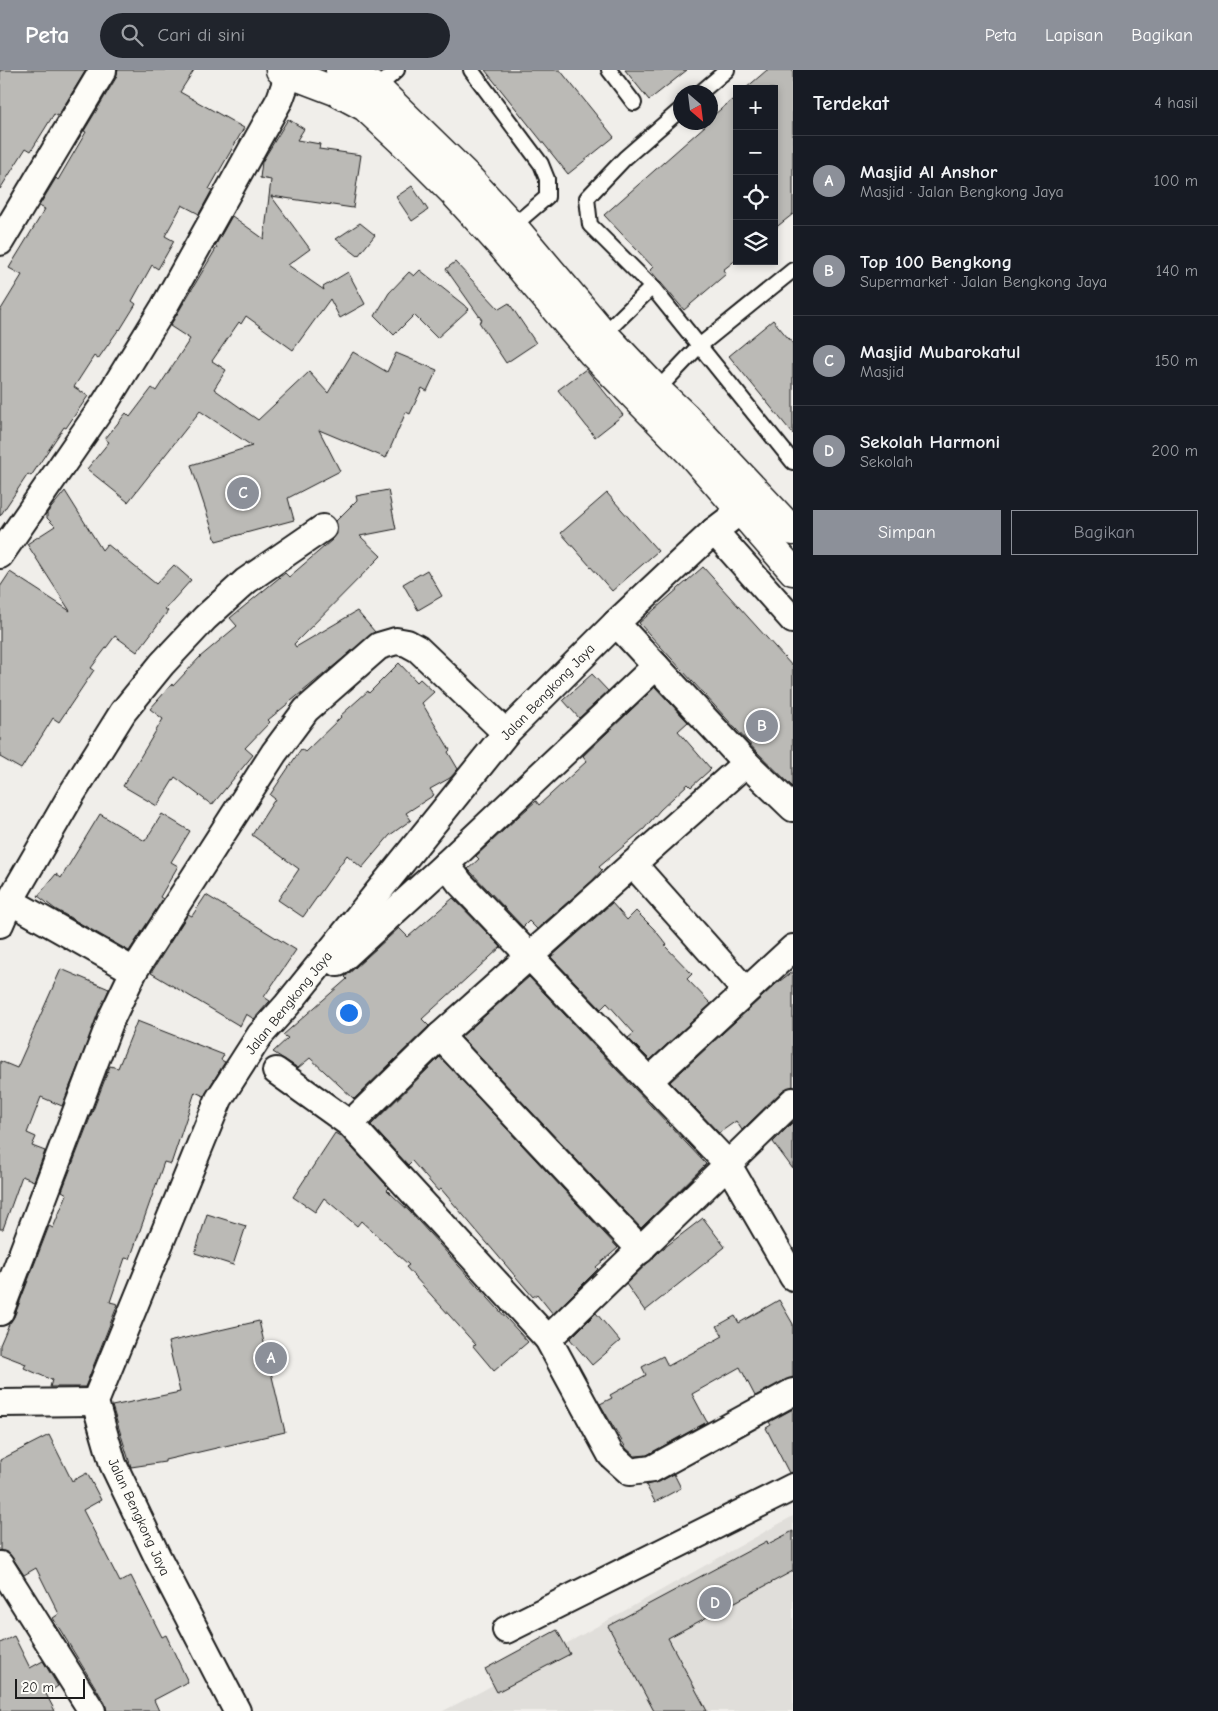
<!DOCTYPE html>
<html lang="id">
<meta charset="utf-8">
<style>
:root{--surface:#171b24;--page:#20242c;--text:#f1f3f6;--muted:#9ea1a6;--line:#363941;--accent:#8c9099}
body{margin:0;font-family:"Comic Neue",sans-serif;background:var(--page);color:var(--text)}
.controls{position:absolute;right:15px;top:15px;display:grid;overflow:hidden;border-radius:0px;box-shadow:0 2px 8px #0003}
.controls button{width:45px;height:45px;display:grid;place-items:center;padding:0;border:0;border-bottom:1px solid var(--line);background:var(--surface);color:var(--text);font:25px sans-serif}
.compass{position:absolute;left:673px;top:15px;width:45px;height:45px;border-radius:50%;background:var(--surface);box-shadow:0 2px 8px #0003;rotate:152deg}
.scale{position:absolute;left:15px;bottom:12px;width:70px;box-sizing:border-box;padding-left:5px;border:2px solid #1c1c1c;border-top:0;font-size:14px;line-height:18px;white-space:nowrap;color:#1c1c1c;-webkit-text-stroke:4px #fdfcf7;paint-order:stroke}
.you{position:absolute;left:348px;top:942px;width:18px;height:18px;margin:-12px;border:4px solid #fff;border-radius:50%;background:#1a73e8;box-shadow:0 0 0 8px #1a73e833}
.badge{display:grid;place-items:center;width:32px;height:32px;border-radius:50%;background:var(--accent);color:#fff;font-size:16px;font-weight:700}
.pin{position:absolute;translate:-50% -50%;border:2px solid #fff;box-shadow:0 1px 5px #0006}
.list{margin:0;padding:0;list-style:none}
h2{display:flex;justify-content:space-between;align-items:center;height:65px;margin:0;padding:0 20px;font-size:21px}
h2 small{font-size:16px;font-weight:400;color:var(--muted)}
.list li{display:grid;grid-template-columns:32px 1fr auto;gap:15px;align-items:center;box-sizing:border-box;height:90px;padding:0 20px;border-top:1px solid var(--line)}
.list b{display:block;font-size:19px;white-space:nowrap}
.list p{margin:0;font-size:16px;white-space:nowrap;color:var(--muted)}
.list em{font-size:16px;font-style:normal;color:var(--muted)}
.actions{display:flex;gap:10px;padding:15px 20px}
.actions a{flex:1;padding:11px 0;border:1px solid var(--accent);border-radius:0px;text-align:center;font-size:18px;color:var(--accent)}
.actions .main{background:var(--accent);color:#fff}
.icon{flex:none;width:28px;height:28px;fill:none;stroke:currentColor;stroke-width:2;stroke-linecap:round;stroke-linejoin:round}
.map{position:relative;flex:none;width:793px;height:1641px;overflow:hidden}
header{display:flex;align-items:center;gap:30px;box-sizing:border-box;height:70px;padding:0 25px;background:var(--accent);color:#fff}
header strong{font-size:24px}
nav{display:flex;gap:28px;margin-inline-start:auto;font-size:18px}
.search{width:350px;height:45px;background:var(--page);display:flex;align-items:center;gap:12px;box-sizing:border-box;padding:0 18px;border-radius:28px;color:var(--muted);font-size:19px}
main{display:flex}
aside{flex:1;background:var(--surface)}
.map>svg:first-child{display:block}
.built{fill:#e0deda}
.building{fill:#bbbab6;stroke:#1c1c1c}
.lines{fill:none;stroke-linecap:round;stroke-linejoin:round}
.service-casing{stroke:#1c1c1c;stroke-width:18}
.minor-casing{stroke:#1c1c1c;stroke-width:30}
.secondary-casing{stroke:#1c1c1c;stroke-width:31}
.service{stroke:#fdfcf7;stroke-width:14}
.minor{stroke:#fdfcf7;stroke-width:26}
.secondary{stroke:#fdfcf7;stroke-width:28}
.labels{text-anchor:middle;dominant-baseline:central;stroke-width:4;stroke-linejoin:round;paint-order:stroke}
.street-label{font-size:14px;fill:#1c1c1c;stroke:#fdfcf7}
</style>
<header>
<strong>Peta</strong>
<div class="search"><svg class="icon" aria-label="search" viewBox="0 0 24 24"><circle cx="10" cy="10" r="6"/><path d="M15 15l6 6"/></svg>Cari di sini</div>
<nav><a>Peta</a><a>Lapisan</a><a>Bagikan</a></nav>
</header>
<main>
<div class="map">
<svg width="793" height="1641" viewBox="0 0 793 1641">
<rect width="100%" height="100%" fill="#f0eeea"/>
<filter id="ink" filterUnits="userSpaceOnUse"><feTurbulence type="fractalNoise" baseFrequency=".02" numOctaves="2"/><feDisplacementMap in="SourceGraphic" scale="10" xChannelSelector="R" yChannelSelector="G"/><feConvolveMatrix kernelMatrix="1 2 1 2 8 2 1 2 1" color-interpolation-filters="sRGB"/></filter>
<g filter="url(#ink)">
<polygon class="built" points="793,1446 793,1641 443,1641 482,1621"/>
<g class="building">
<polygon points="0,0 86,0 58,46 54,44 31,81 26,78 0,119"/>
<polygon points="118,0 194,0 180,22 244,58 209,119 212,120 199,144 182,135 165,166 174,171 158,199 152,195 132,231 136,234 120,260 119,259 98,289 94,286 74,317 88,326 66,358 64,357 31,406 28,404 0,446 0,241 22,205 9,198 45,139 39,136 56,108 58,110 86,62 84,61 116,8"/>
<polygon points="485,0 560,0 614,67 568,104"/>
<polygon points="625,0 687,0 649,30"/>
<polygon points="767,0 793,0 793,144 774,159 774,19 745,19"/>
<polygon points="737,26 737,189 723,200 726,204 684,240 650,200 653,197 604,145 706,55 705,53 710,52 710,48"/>
<polygon points="288,49 304,59 297,70 320,74 319,79 361,85 353,138 271,126 310,179 288,195 324,220 323,217 348,202 365,234 340,248 330,229 293,280 246,246 241,254 239,252 212,291 226,300 214,319 258,350 309,302 328,323 353,282 387,302 396,283 437,300 427,321 422,318 410,344 406,342 386,388 319,360 340,401 288,428 294,450 216,471 191,395 252,376 200,341 128,432 87,399 109,372 105,369 126,343 130,347 152,318 156,321 190,269 170,256 217,177 215,176 232,146 264,169 271,110 260,108 262,92"/>
<polygon points="412,116 428,140 412,151 396,127"/>
<polygon points="360,153 375,165 358,186 336,169"/>
<polygon points="455,192 499,239 509,233 536,273 506,293 479,252 482,250 446,199"/>
<polygon points="420,200 469,239 437,268 414,245 394,265 375,246 389,223 409,202 414,206"/>
<polygon points="773,250 793,274 793,364 729,286"/>
<polygon points="586,299 623,345 595,367 558,320"/>
<polygon points="388,420 396,459 360,466 381,486 294,574 296,577 357,541 375,562 268,650 270,652 245,678 253,685 212,735 175,707 157,736 123,716 163,649 150,639 172,614 173,616 200,587 237,556 230,548 285,503 289,507 332,470 337,464 336,451 357,430 356,426"/>
<polygon points="65,421 102,480 107,474 156,514 174,495 191,510 165,539 168,541 137,582 115,566 91,598 94,600 59,652 53,648 21,699 0,687 0,517 10,502 70,541 27,474 55,456 47,448 47,443"/>
<polygon points="607,423 658,481 612,521 561,463"/>
<polygon points="703,497 793,597 793,717 757,682 639,553"/>
<polygon points="427,500 442,526 418,540 403,514"/>
<polygon points="399,593 417,612 420,609 434,622 422,633 450,680 448,682 458,699 450,708 430,719 434,725 406,743 411,750 390,765 362,798 347,785 303,847 278,830 299,799 252,765 275,729 270,725 301,679 305,682 341,647 340,646 368,621 369,623"/>
<polygon points="592,604 608,621 579,648 563,630"/>
<polygon points="655,617 688,652 678,661 711,699 691,717 688,714 660,740 644,759 599,797 602,800 592,811 537,859 529,851 523,857 468,799 479,789 476,786 519,746 536,731 539,735 587,691 583,686"/>
<polygon points="100,744 145,771 162,744 190,761 171,792 178,796 160,827 163,829 129,881 55,839 38,826 56,804 61,808"/>
<polygon points="206,825 296,880 264,927 270,931 268,933 254,949 246,944 240,956 151,903 188,844 192,846"/>
<polygon points="453,828 501,877 422,949 429,956 354,1029 310,988 298,998 273,982 288,968 283,965 347,909 345,907 399,858 408,867"/>
<polygon points="612,833 627,850 636,841 654,859 667,875 665,876 692,904 687,909 711,934 650,990 628,968 634,963 607,933 601,939 551,887"/>
<polygon points="61,899 109,919 62,1036 41,1027 27,1063 36,1067 32,1076 45,1081 34,1111 22,1106 3,1159 0,1159 0,991 17,998"/>
<polygon points="793,901 793,1016 783,1020 742,1060 736,1051 719,1063 670,1012 776,914"/>
<polygon points="529,907 706,1094 641,1158 461,967"/>
<polygon points="137,951 224,985 221,990 225,992 204,1026 195,1022 171,1094 164,1092 130,1189 125,1188 110,1232 118,1234 85,1317 50,1317 52,1310 24,1298 26,1294 0,1284 0,1275 9,1254 14,1247 49,1156 53,1158 67,1124 62,1121 110,996 118,998"/>
<polygon points="440,987 618,1178 596,1197 598,1199 553,1244 537,1224 533,1227 441,1119 438,1121 412,1091 408,1095 371,1055"/>
<polygon points="793,1052 793,1099 773,1072"/>
<polygon points="335,1063 342,1067 389,1118 387,1120 410,1142 528,1272 494,1301 473,1276 476,1275 406,1197 409,1195 361,1151 357,1156 324,1128 315,1142 293,1127"/>
<polygon points="207,1144 246,1156 233,1195 195,1183"/>
<polygon points="703,1148 725,1177 645,1241 626,1214 660,1181"/>
<polygon points="779,1230 793,1254 793,1307 755,1326 740,1297 692,1324 707,1352 647,1385 635,1386 626,1378 600,1334 612,1328 610,1325 646,1305 642,1297 663,1286 668,1296 723,1266 717,1256 735,1246 739,1253"/>
<polygon points="596,1243 620,1271 592,1295 570,1269"/>
<polygon points="259,1251 285,1362 165,1390 165,1392 131,1397 112,1336 180,1322 168,1272"/>
<polygon points="793,1339 793,1402 789,1403 766,1358 771,1355 769,1352"/>
<polygon points="49,1365 72,1411 87,1403 101,1430 83,1440 120,1512 131,1506 162,1567 166,1565 188,1612 154,1630 159,1641 107,1641 105,1633 53,1548 59,1544 36,1498 24,1505 12,1487 0,1480 0,1390"/>
<polygon points="674,1404 681,1418 655,1432 646,1415 659,1412"/>
<polygon points="793,1461 793,1501 668,1568 707,1641 654,1641 608,1556 767,1471 768,1474"/>
<polygon points="557,1560 570,1584 497,1622 485,1599"/>
<polygon points="14,1566 30,1598 43,1591 58,1616 46,1624 55,1641 0,1641 0,1573"/>
</g>
<g class="lines">
<g class="service-casing">
<g id="service">
<polyline points="471,0 541,94 547,109 547,127 513,156"/>
<polyline points="609,0 634,33"/>
<polyline points="377,18 397,0"/>
<polyline points="701,22 727,0"/>
<polyline points="680,40 625,88 587,128 590,155 652,217 793,392"/>
<polyline points="604,264 652,217"/>
<polyline points="657,320 698,277 793,200"/>
</g>
</g>
<g class="minor-casing">
<g id="minor">
<polyline points="0,172 103,0"/>
<polyline points="714,461 793,550"/>
<polyline points="0,485 105,333 164,237 280,29 289,4"/>
<polyline points="656,596 746,693 793,738"/>
<polyline points="446,794 460,813 727,1093 793,1207"/>
<polyline points="633,794 745,920"/>
<polyline points="10,831 134,901"/>
<polyline points="0,854 10,831 73,722 123,642 162,594 205,548 246,511 323,458"/>
<polyline points="338,893 446,794 656,596 616,553"/>
<polyline points="440,966 641,1180"/>
<polyline points="276,1001 350,1054 548,1269 611,1385 630,1402 652,1399 793,1322"/>
<polyline points="649,1011 793,878"/>
<polyline points="350,1054 440,966 746,693"/>
<polyline points="0,1242 112,947 134,901 274,683 306,640 379,576 396,571 407,573 418,579 506,663"/>
<polyline points="548,1269 793,1031"/>
<polyline points="0,1333 95,1332"/>
<polyline points="0,1495 92,1641"/>
<polyline points="506,1560 793,1417"/>
<polyline points="237,1641 158,1488 113,1394 95,1332 219,1029 260,965 287,935 506,663 616,553 714,461 739,442"/>
</g>
</g>
<g class="secondary-casing">
<g id="secondary">
<polyline points="280,0 335,21 365,37 410,79 453,122 501,175 592,283 691,384 793,501"/>
<polyline points="340,0 377,18 465,104 513,156 604,264 657,320 686,347 793,461"/>
</g>
</g>
<use href="#service" class="service"/>
<use href="#minor" class="minor"/>
<use href="#secondary" class="secondary"/>
</g>
</g>
<g class="labels">
<g class="street-label">
<text transform="translate(548 622) rotate(-46)">Jalan Bengkong Jaya</text>
<text transform="translate(289 933) rotate(-51)">Jalan Bengkong Jaya</text>
<text transform="translate(139 1447) rotate(65)">Jalan Bengkong Jaya</text>
</g>
</g>
</svg>
<div class="controls">
<button>+</button>
<button>−</button>
<button><svg class="icon" aria-label="locate" viewBox="0 0 24 24"><circle cx="12" cy="12" r="6"/><path d="M12 2v4M12 18v4M2 12h4M18 12h4"/></svg></button>
<button><svg class="icon" aria-label="layers" viewBox="0 0 24 24"><path d="M12 4l9 5-9 5-9-5zM3 14l9 5 9-5"/></svg></button>
</div>
<svg class="compass" viewBox="-18 -18 36 36"><path d="M0-13l5 13h-10z" fill="#e53935"/><path d="M0 13l5-13h-10z" fill="#9ea1a6"/></svg>
<div class="scale">20 m</div>
<div class="you"></div>
<div class="pin badge" style="left:271px;top:1288px">A</div>
<div class="pin badge" style="left:762px;top:656px">B</div>
<div class="pin badge" style="left:243px;top:423px">C</div>
<div class="pin badge" style="left:715px;top:1533px">D</div>
</div>
<aside>
<h2>Terdekat<small>4 hasil</small></h2>
<ul class="list">
<li><span class="badge">A</span><div><b>Masjid Al Anshor</b><p>Masjid · Jalan Bengkong Jaya</p></div><em>100 m</em></li>
<li><span class="badge">B</span><div><b>Top 100 Bengkong</b><p>Supermarket · Jalan Bengkong Jaya</p></div><em>140 m</em></li>
<li><span class="badge">C</span><div><b>Masjid Mubarokatul</b><p>Masjid</p></div><em>150 m</em></li>
<li><span class="badge">D</span><div><b>Sekolah Harmoni</b><p>Sekolah</p></div><em>200 m</em></li>
</ul>
<div class="actions"><a class="main">Simpan</a><a>Bagikan</a></div>
</aside>
</main>
